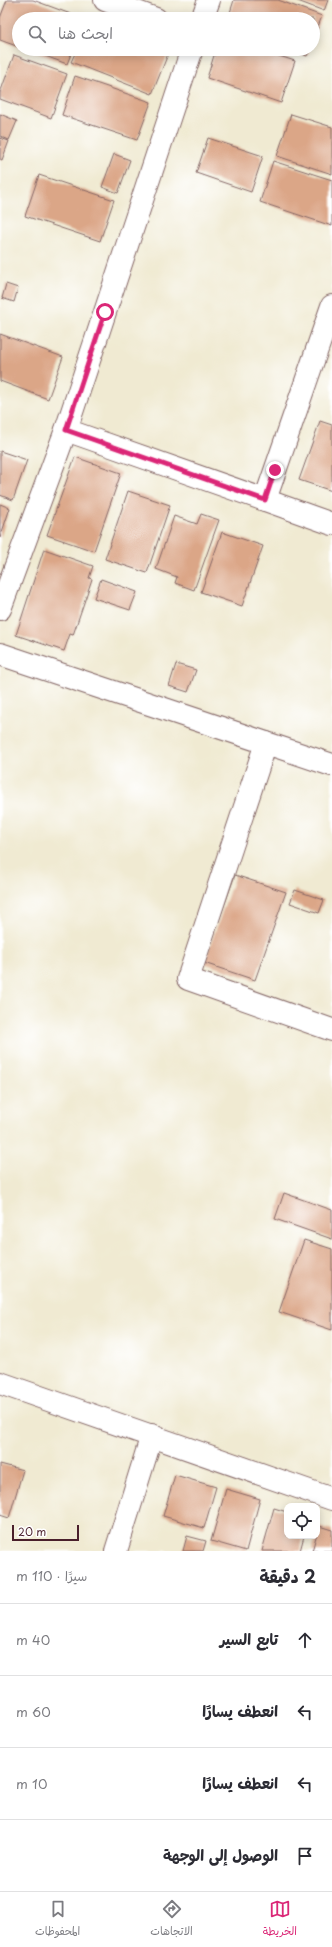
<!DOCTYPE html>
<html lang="ar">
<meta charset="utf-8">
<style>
:root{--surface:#fff;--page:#f7f7f7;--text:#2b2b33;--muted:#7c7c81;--line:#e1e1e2;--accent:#db2777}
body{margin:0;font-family:"Playpen Sans","Playpen Sans Arabic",sans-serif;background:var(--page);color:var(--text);direction:rtl}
.controls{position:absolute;right:12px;bottom:12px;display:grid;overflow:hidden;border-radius:8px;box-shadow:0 2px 10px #0003}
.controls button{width:36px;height:36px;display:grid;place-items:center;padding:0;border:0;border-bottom:1px solid var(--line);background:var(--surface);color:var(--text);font:20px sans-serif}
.scale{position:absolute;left:12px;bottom:10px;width:67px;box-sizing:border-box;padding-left:4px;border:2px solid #4a1f2b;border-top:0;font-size:11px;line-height:14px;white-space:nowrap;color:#4a1f2b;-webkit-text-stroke:3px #fff;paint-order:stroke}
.stop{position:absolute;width:12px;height:12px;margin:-9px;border:3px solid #db2777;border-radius:50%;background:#fff}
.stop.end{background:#db2777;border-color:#fff;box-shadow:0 1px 4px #0008}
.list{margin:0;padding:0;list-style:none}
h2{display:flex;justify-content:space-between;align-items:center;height:52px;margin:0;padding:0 16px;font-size:17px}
h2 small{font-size:13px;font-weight:400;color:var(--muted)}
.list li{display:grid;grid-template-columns:26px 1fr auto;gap:12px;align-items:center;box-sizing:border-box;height:72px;padding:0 16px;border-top:1px solid var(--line)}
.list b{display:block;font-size:15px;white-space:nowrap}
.list em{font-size:13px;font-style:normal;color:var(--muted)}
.icon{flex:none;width:22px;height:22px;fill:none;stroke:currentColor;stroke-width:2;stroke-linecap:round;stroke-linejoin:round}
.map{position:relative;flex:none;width:332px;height:1551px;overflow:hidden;direction:ltr}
.search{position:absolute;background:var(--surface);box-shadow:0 2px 10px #0003;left:12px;right:12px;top:12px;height:44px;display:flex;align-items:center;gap:10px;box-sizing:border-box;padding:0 14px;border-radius:22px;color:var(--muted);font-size:15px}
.sheet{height:340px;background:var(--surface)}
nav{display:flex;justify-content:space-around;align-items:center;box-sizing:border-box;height:56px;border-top:1px solid var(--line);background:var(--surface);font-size:11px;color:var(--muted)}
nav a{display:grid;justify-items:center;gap:2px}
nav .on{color:var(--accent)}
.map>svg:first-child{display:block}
.building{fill:#dba687}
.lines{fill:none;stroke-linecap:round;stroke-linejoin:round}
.minor-casing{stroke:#846665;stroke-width:24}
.minor{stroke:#fff;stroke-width:22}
.route{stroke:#db2777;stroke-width:5}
</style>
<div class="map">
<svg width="332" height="1551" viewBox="0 0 332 1551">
<rect width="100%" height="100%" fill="#fff"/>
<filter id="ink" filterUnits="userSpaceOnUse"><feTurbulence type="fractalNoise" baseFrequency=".025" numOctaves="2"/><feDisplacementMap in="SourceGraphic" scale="8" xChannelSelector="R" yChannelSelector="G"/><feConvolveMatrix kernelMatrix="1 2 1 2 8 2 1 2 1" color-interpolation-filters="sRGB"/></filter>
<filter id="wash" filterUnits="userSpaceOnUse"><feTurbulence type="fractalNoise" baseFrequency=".012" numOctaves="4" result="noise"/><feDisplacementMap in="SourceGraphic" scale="16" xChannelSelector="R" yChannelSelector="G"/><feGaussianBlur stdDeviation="0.9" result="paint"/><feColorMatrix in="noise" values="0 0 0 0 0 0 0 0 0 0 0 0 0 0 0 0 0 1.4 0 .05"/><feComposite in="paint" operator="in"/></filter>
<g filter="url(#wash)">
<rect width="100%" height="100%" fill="#f0ead2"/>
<g id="blocks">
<g class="building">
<polygon points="7,0 33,0 84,19 19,19 19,47 0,40 0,18"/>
<polygon points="234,0 278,0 322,16 313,40 313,19 228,19"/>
<polygon points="295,0 328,0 324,11"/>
<polygon points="90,15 100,19 88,19"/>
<polygon points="26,49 73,49 67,64"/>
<polygon points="77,49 170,49 152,94 71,62"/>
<polygon points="216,49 257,49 295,61 281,103 207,78"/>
<polygon points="287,49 310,49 307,56"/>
<polygon points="14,55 67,74 51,118 0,99 0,93"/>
<polygon points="75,76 151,102 137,140 62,115"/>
<polygon points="0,114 17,121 9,140 0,136"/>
<polygon points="291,114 332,127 332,174 277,156"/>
<polygon points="0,138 9,141 2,160 0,159"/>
<polygon points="208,138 263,156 251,192 196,173"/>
<polygon points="114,154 130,160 118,193 102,187"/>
<polygon points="273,161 332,180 332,226 260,202"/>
<polygon points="39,175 114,200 100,241 25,216"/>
<polygon points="6,284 18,288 14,302 2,298"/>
<polygon points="0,334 63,357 48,399 0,381"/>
<polygon points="320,421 332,425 332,491 299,480"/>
<polygon points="0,451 27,460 13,500 0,495"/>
<polygon points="75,457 121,473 94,551 47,535"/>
<polygon points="128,491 170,505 147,573 105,559"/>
<polygon points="0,504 10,508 0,538"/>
<polygon points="201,514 219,520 194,590 175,583 177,577 156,569 174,516 197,524"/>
<polygon points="222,532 263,546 242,606 201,592"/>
<polygon points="44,549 93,566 89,578 92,579 73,635 70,634 64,651 16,635"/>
<polygon points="101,579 137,592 130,610 94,598"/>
<polygon points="176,664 196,670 188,692 169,686"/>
<polygon points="235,875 286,892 255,980 204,963"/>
<polygon points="295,890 324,900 319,913 290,903"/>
<polygon points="284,1193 332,1210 332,1239 275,1219"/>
<polygon points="304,1240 332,1249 332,1330 279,1312"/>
<polygon points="0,1464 23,1470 9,1518 0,1515"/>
<polygon points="175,1475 216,1487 204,1528 163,1516"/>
<polygon points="226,1489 260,1499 246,1551 211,1541"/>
<polygon points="274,1508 287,1512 287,1536 304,1536 300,1551 262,1551"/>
<polygon points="319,1526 332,1530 332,1551 312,1551"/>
<polygon points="187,1536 206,1541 203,1551 183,1551"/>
</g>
</g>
</g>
<g filter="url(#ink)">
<use href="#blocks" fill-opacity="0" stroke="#846665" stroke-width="1"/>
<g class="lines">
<g class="minor-casing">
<g id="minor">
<polyline points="105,0 156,19"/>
<polyline points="202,19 209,0"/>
<polyline points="66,430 265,500 332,306"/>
<polyline points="265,500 332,524"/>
<polyline points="0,609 66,430 192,49"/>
<polyline points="0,654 332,765"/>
<polyline points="266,743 188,979 332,1030"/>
<polyline points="0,1383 332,1499"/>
<polyline points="116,1551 152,1435"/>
</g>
</g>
<use href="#minor" class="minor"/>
</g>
</g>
<g class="lines" filter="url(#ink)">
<polyline class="route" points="105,312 66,430 265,500 275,470"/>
</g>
</svg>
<div class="controls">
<button><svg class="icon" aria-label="locate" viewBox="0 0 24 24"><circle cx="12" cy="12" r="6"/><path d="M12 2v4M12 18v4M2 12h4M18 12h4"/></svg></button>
</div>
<div class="scale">20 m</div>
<div class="stop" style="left:105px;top:312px"></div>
<div class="stop end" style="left:275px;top:470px"></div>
<div class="search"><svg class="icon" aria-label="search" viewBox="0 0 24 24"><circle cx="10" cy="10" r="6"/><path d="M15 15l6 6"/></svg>ابحث هنا</div>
</div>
<section class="sheet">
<h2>2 دقيقة<small>سيرًا · 110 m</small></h2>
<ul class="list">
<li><svg class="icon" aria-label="ahead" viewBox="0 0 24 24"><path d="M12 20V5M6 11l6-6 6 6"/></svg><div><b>تابع السير</b></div><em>40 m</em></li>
<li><svg class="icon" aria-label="left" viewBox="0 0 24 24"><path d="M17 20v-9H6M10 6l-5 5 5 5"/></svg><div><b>انعطف يسارًا</b></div><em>60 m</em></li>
<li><svg class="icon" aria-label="left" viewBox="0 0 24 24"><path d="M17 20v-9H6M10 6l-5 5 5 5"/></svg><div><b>انعطف يسارًا</b></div><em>10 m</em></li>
<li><svg class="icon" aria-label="arrive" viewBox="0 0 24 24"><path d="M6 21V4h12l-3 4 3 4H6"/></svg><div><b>الوصول إلى الوجهة</b></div></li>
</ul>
</section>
<nav>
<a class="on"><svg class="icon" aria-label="map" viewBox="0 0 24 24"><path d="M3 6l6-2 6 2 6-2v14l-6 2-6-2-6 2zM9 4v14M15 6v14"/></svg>الخريطة</a>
<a><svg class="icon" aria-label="directions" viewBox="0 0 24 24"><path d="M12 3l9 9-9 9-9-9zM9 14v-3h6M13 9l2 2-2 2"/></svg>الاتجاهات</a>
<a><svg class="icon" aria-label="saved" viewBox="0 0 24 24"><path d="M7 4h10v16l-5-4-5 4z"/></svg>المحفوظات</a>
</nav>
